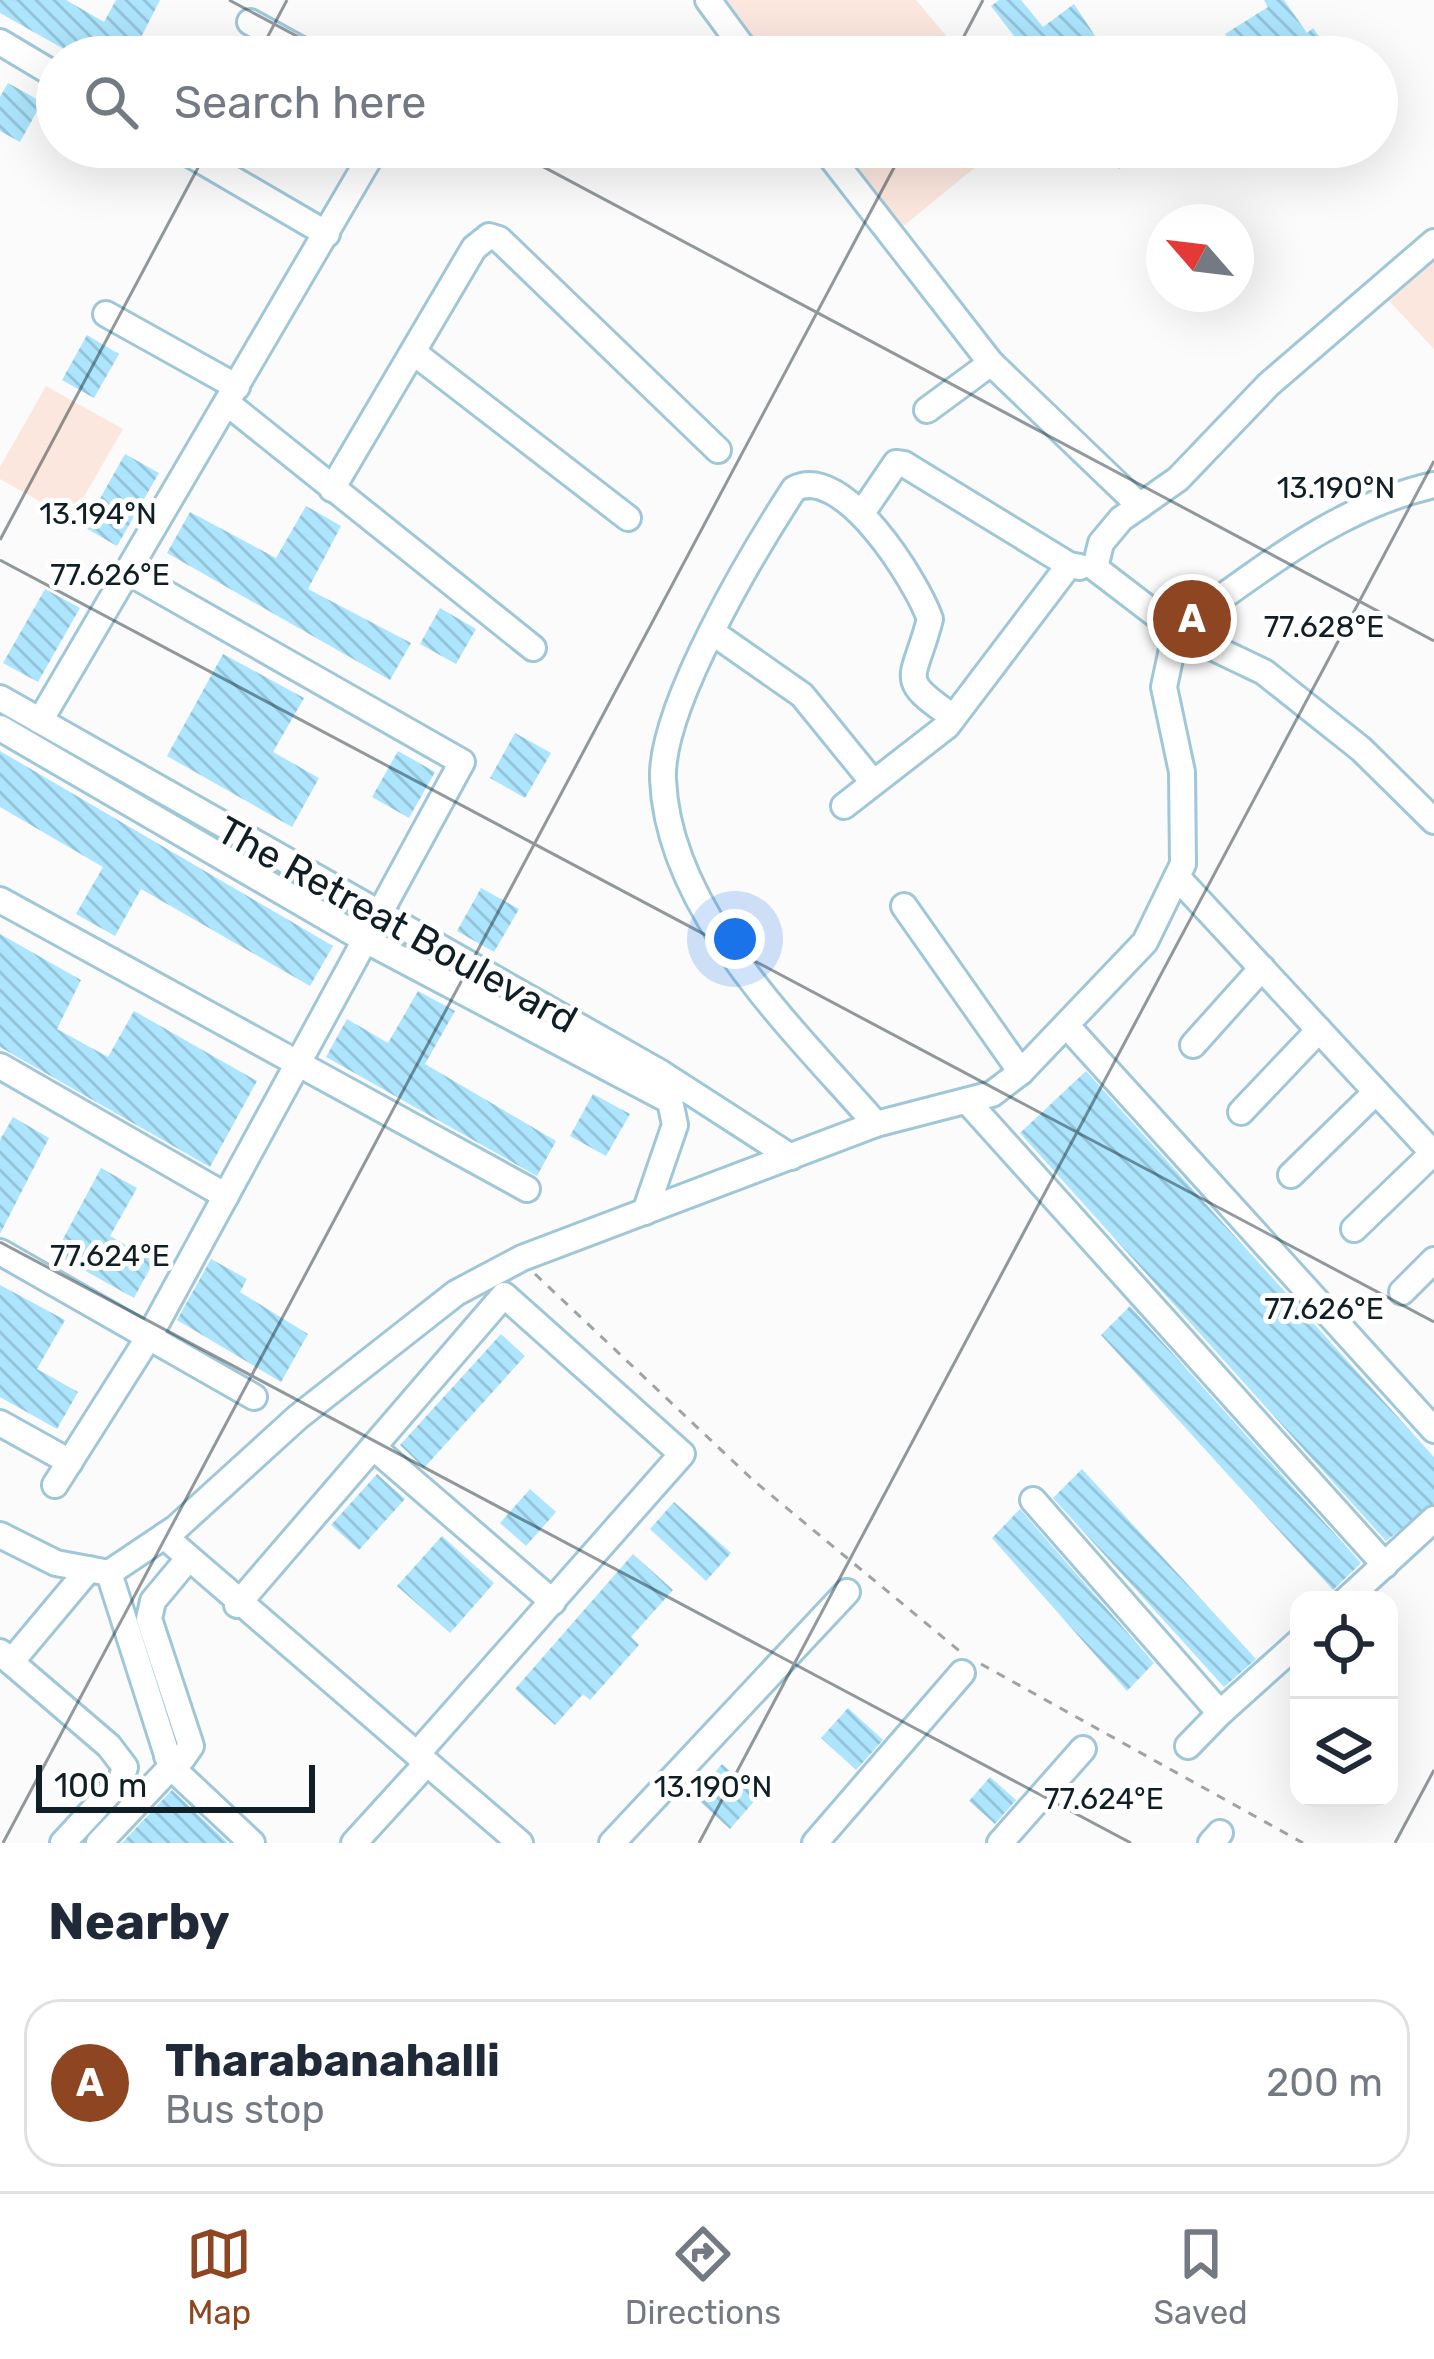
<!DOCTYPE html>
<meta charset="utf-8">
<style>
:root{--surface:#fff;--page:#f2f2f3;--text:#1f2937;--muted:#747a83;--line:#e0e1e3;--accent:#8d4621}
body{margin:0;font-family:Rubik,sans-serif;background:var(--page);color:var(--text)}
.controls{position:absolute;right:36px;bottom:36px;display:grid;overflow:hidden;border-radius:24px;box-shadow:0 12px 48px #0002}
.controls button{width:108px;height:108px;display:grid;place-items:center;padding:0;border:0;border-bottom:3px solid var(--line);background:var(--surface);color:var(--text);font:60px sans-serif}
.compass{position:absolute;left:1146px;top:204px;width:108px;height:108px;border-radius:50%;background:var(--surface);box-shadow:0 12px 48px #0002;rotate:298deg}
.scale{position:absolute;left:36px;bottom:30px;width:279px;box-sizing:border-box;padding-left:12px;border:6px solid #101f25;border-top:0;font-size:33px;line-height:42px;white-space:nowrap;color:#101f25;-webkit-text-stroke:9px #fff;paint-order:stroke}
.you{position:absolute;left:735px;top:939px;width:42px;height:42px;margin:-30px;border:9px solid #fff;border-radius:50%;background:#1a73e8;box-shadow:0 0 0 18px #1a73e833}
.badge{display:grid;place-items:center;width:78px;height:78px;border-radius:50%;background:var(--accent);color:#fff;font-size:39px;font-weight:700}
.pin{position:absolute;translate:-50% -50%;border:6px solid #fff;box-shadow:0 3px 12px #0006}
.list{margin:0;padding:0;list-style:none}
h2{display:flex;justify-content:space-between;align-items:center;height:156px;margin:0;padding:0 48px;font-size:51px}
h2 small{font-size:39px;font-weight:400;color:var(--muted)}
.list li{display:grid;grid-template-columns:78px 1fr auto;gap:36px;align-items:center;box-sizing:border-box;height:168px;margin:0 24px 24px;padding:0 24px;border:3px solid var(--line);border-radius:36px}
.list b{display:block;font-size:45px;white-space:nowrap}
.list p{margin:0;font-size:39px;white-space:nowrap;color:var(--muted)}
.list em{font-size:39px;font-style:normal;color:var(--muted)}
.icon{flex:none;width:66px;height:66px;fill:none;stroke:currentColor;stroke-width:2;stroke-linecap:round;stroke-linejoin:round}
.map{position:relative;flex:none;width:1434px;height:1843px;overflow:hidden}
.search{position:absolute;background:var(--surface);box-shadow:0 12px 48px #0002;left:36px;right:36px;top:36px;height:132px;display:flex;align-items:center;gap:30px;box-sizing:border-box;padding:0 42px;border-radius:66px;color:var(--muted);font-size:45px}
.sheet{height:348px;background:var(--surface)}
nav{display:flex;justify-content:space-around;align-items:center;box-sizing:border-box;height:168px;border-top:3px solid var(--line);background:var(--surface);font-size:33px;color:var(--muted)}
nav a{display:grid;justify-items:center;gap:6px}
nav .on{color:var(--accent)}
.map>svg:first-child{display:block}
.green{fill:#fbe7de}
.building{fill:url(#building-back-hatch)}
.lines{fill:none;stroke-linecap:round;stroke-linejoin:round}
.minor-casing{stroke:#a0c7d8;stroke-width:30}
.path{stroke:#9ea4a6;stroke-width:3;stroke-dasharray:9 9;stroke-linecap:butt}
.minor{stroke:#fff;stroke-width:24}
.ticks{fill:none;stroke:#101f25;stroke-width:3;stroke-opacity:0.45}
.labels{text-anchor:middle;dominant-baseline:central;stroke-width:10;stroke-linejoin:round;paint-order:stroke}
.street-label{font-size:39px;fill:#101f25;stroke:#fff}
.ticks-label{font-size:30px;text-anchor:middle;fill:#101f25;stroke:#fff;stroke-width:10;stroke-linejoin:round;paint-order:stroke}
</style>
<div class="map">
<svg width="1434" height="1843" viewBox="0 0 1434 1843">
<defs>
<pattern id="building-back-hatch" width="6" height="6" patternUnits="userSpaceOnUse" patternTransform="scale(3)"><rect width="6" height="6" fill="#ace5fd"/><path d="M-1 5l2 2M0 0l6 6M5-1l2 2" fill="none" stroke="#93c4d9"/></pattern>
</defs>
<rect width="100%" height="100%" fill="#fbfbfb"/>
<g class="green">
<polygon points="718,0 916,0 964,57 762,57"/>
<polygon points="835,147 1000,147 901,228"/>
<polygon points="1434,251 1434,349 1380,291"/>
<polygon points="46,386 123,429 71,519 0,479 0,467"/>
</g>
<g class="building">
<polygon points="0,0 66,0 104,22 116,0 160,0 131,57 78,57 0,13"/>
<polygon points="999,0 1021,0 1043,27 1074,4 1109,57 1030,57 991,6"/>
<polygon points="1264,0 1284,0 1307,33 1313,28 1326,46 1310,57 1241,57 1225,34 1268,7"/>
<polygon points="8,83 42,102 20,142 0,131 0,97"/>
<polygon points="1104,147 1150,147 1119,169"/>
<polygon points="87,335 119,354 94,398 62,380"/>
<polygon points="125,454 159,473 117,546 84,527"/>
<polygon points="306,506 341,526 308,589 411,643 390,680 167,553 190,512 276,558"/>
<polygon points="45,589 80,608 38,682 3,663"/>
<polygon points="440,608 476,629 456,664 420,644"/>
<polygon points="223,654 304,698 273,752 319,778 292,827 167,756"/>
<polygon points="515,733 551,753 525,798 490,778"/>
<polygon points="0,751 333,946 310,986 141,889 115,936 76,914 103,867 0,807"/>
<polygon points="398,751 435,772 409,818 372,797"/>
<polygon points="481,888 519,909 494,952 457,931"/>
<polygon points="0,934 81,980 57,1029 108,1057 134,1011 257,1081 210,1167 0,1047"/>
<polygon points="418,991 455,1011 425,1064 556,1141 537,1176 326,1057 347,1019 388,1043"/>
<polygon points="1086,1071 1434,1457 1434,1503 1386,1541 1020,1133"/>
<polygon points="593,1094 630,1114 606,1156 570,1136"/>
<polygon points="13,1117 49,1138 0,1234 0,1140"/>
<polygon points="101,1168 137,1188 110,1236 154,1261 134,1298 55,1254"/>
<polygon points="211,1259 247,1279 240,1292 308,1334 281,1382 177,1320"/>
<polygon points="0,1285 65,1320 37,1369 78,1392 57,1429 0,1397"/>
<polygon points="1130,1306 1361,1563 1333,1590 1101,1335"/>
<polygon points="501,1334 525,1356 424,1468 400,1445"/>
<polygon points="1082,1469 1256,1659 1224,1687 1053,1498"/>
<polygon points="377,1474 405,1499 359,1550 331,1525"/>
<polygon points="530,1489 556,1512 526,1546 500,1523"/>
<polygon points="674,1502 731,1553 706,1581 650,1529"/>
<polygon points="1020,1509 1154,1663 1127,1691 992,1538"/>
<polygon points="442,1536 494,1583 450,1633 397,1586"/>
<polygon points="633,1554 673,1590 631,1637 639,1645 590,1700 583,1694 555,1725 515,1689"/>
<polygon points="848,1708 883,1740 856,1770 821,1738"/>
<polygon points="722,1764 758,1797 730,1829 694,1796"/>
<polygon points="990,1777 1016,1800 995,1824 969,1801"/>
<polygon points="172,1790 228,1843 122,1843"/>
</g>
<g class="lines">
<g class="minor-casing">
<g id="minor">
<polyline points="708,0 750,57"/>
<polyline points="250,22 314,57"/>
<polyline points="0,42 57,76"/>
<polyline points="823,147 991,363 1140,506"/>
<polyline points="188,153 327,234"/>
<polyline points="1434,242 1268,385 1178,479 1121,519 1101,543 1095,568 1176,630 1264,672 1361,749 1434,821"/>
<polyline points="106,314 237,387"/>
<polyline points="413,352 628,518"/>
<polyline points="227,403 533,648"/>
<polyline points="927,410 991,363"/>
<polyline points="332,489 474,248 489,236 499,239 718,450"/>
<polyline points="862,513 896,463 904,464 1069,565 1080,567"/>
<polyline points="712,632 802,695 872,781"/>
<polyline points="0,698 661,1073 791,1157"/>
<polyline points="40,721 376,147"/>
<polyline points="0,728 367,941 670,1101 675,1125 645,1212"/>
<polyline points="844,806 947,726 1069,565"/>
<polyline points="1177,877 1433,1153 1354,1229"/>
<polyline points="0,900 527,1189"/>
<polyline points="904,906 1021,1072"/>
<polyline points="1067,1026 1434,1430"/>
<polyline points="1193,1045 1262,968"/>
<polyline points="0,1066 226,1196"/>
<polyline points="967,1101 1385,1565"/>
<polyline points="1241,1112 1319,1030"/>
<path d="M 876,1124 C 795,1031 668,912 663,779 C 660,707 753,552 794,489 C 843,462 917,582 930,619 C 914,682 895,677 953,717"/>
<polyline points="1291,1175 1376,1092"/>
<polyline points="0,1252 254,1397"/>
<polyline points="1402,1292 1434,1260"/>
<polyline points="0,1423 70,1462"/>
<polyline points="373,1447 553,1602"/>
<polyline points="55,1485 150,1335 462,762 128,572"/>
<polyline points="1033,1500 1220,1713 1299,1642"/>
<path d="M 0,1535 L 56,1563 L 109,1573 L 176,1528 L 298,1417 L 456,1293 L 522,1258 L 876,1124 L 992,1094 L 1021,1072 L 1145,942 L 1183,864 L 1182,772 L 1164,687 L 1176,630 C 1258,573 1335,507 1434,485"/>
<polyline points="164,1536 427,1763 354,1843"/>
<polyline points="109,1573 171,1767 252,1843"/>
<polyline points="1346,1600 1434,1519"/>
<polyline points="237,1605 504,1295 682,1454 418,1753"/>
<polyline points="0,1652 11,1662 89,1569"/>
<polyline points="11,1662 109,1746 125,1767 121,1780 63,1843"/>
<polyline points="1188,1746 1220,1713"/>
<polyline points="167,1756 182,1759 191,1746 149,1619 153,1601 188,1559"/>
<polyline points="427,1763 520,1843"/>
<polyline points="99,1843 171,1767"/>
<polyline points="612,1843 847,1592"/>
<polyline points="815,1843 962,1673"/>
<polyline points="1000,1843 1083,1749"/>
<polyline points="1211,1843 1220,1833"/>
</g>
</g>
<g class="path">
<polyline points="535,1274 754,1481 962,1653"/>
<polyline points="981,1664 1303,1843"/>
</g>
<use href="#minor" class="minor"/>
</g>
<path class="ticks" d="M 229,0 L 336,57M 257,57 L 287,0M 953,57 L 983,0M 506,147 L 1434,641M 0,540 L 209,147M 0,560 L 1434,1322M 0,1242 L 1131,1843M 3,1843 L 905,147M 699,1843 L 1434,461M 1395,1843 L 1434,1770"/>
<g class="labels">
<g class="street-label">
<text transform="translate(397 925) rotate(29)">The Retreat Boulevard</text>
</g>
</g>
<g class="ticks-label">
<text x="1336" y="498">13.190°N</text>
<text x="98" y="524">13.194°N</text>
<text x="110" y="585">77.626°E</text>
<text x="1324" y="637">77.628°E</text>
<text x="110" y="1266">77.624°E</text>
<text x="1324" y="1319">77.626°E</text>
<text x="713" y="1797">13.190°N</text>
<text x="1104" y="1809">77.624°E</text>
</g>
</svg>
<div class="controls">
<button><svg class="icon" aria-label="locate" viewBox="0 0 24 24"><circle cx="12" cy="12" r="6"/><path d="M12 2v4M12 18v4M2 12h4M18 12h4"/></svg></button>
<button><svg class="icon" aria-label="layers" viewBox="0 0 24 24"><path d="M12 4l9 5-9 5-9-5zM3 14l9 5 9-5"/></svg></button>
</div>
<svg class="compass" viewBox="-18 -18 36 36"><path d="M0-13l5 13h-10z" fill="#e53935"/><path d="M0 13l5-13h-10z" fill="#747a83"/></svg>
<div class="scale">100 m</div>
<div class="you"></div>
<div class="pin badge" style="left:1192px;top:619px">A</div>
<div class="search"><svg class="icon" aria-label="search" viewBox="0 0 24 24"><circle cx="10" cy="10" r="6"/><path d="M15 15l6 6"/></svg>Search here</div>
</div>
<section class="sheet">
<h2>Nearby<small></small></h2>
<ul class="list">
<li><span class="badge">A</span><div><b>Tharabanahalli</b><p>Bus stop</p></div><em>200 m</em></li>
</ul>
</section>
<nav>
<a class="on"><svg class="icon" aria-label="map" viewBox="0 0 24 24"><path d="M3 6l6-2 6 2 6-2v14l-6 2-6-2-6 2zM9 4v14M15 6v14"/></svg>Map</a>
<a><svg class="icon" aria-label="directions" viewBox="0 0 24 24"><path d="M12 3l9 9-9 9-9-9zM9 14v-3h6M13 9l2 2-2 2"/></svg>Directions</a>
<a><svg class="icon" aria-label="saved" viewBox="0 0 24 24"><path d="M7 4h10v16l-5-4-5 4z"/></svg>Saved</a>
</nav>
